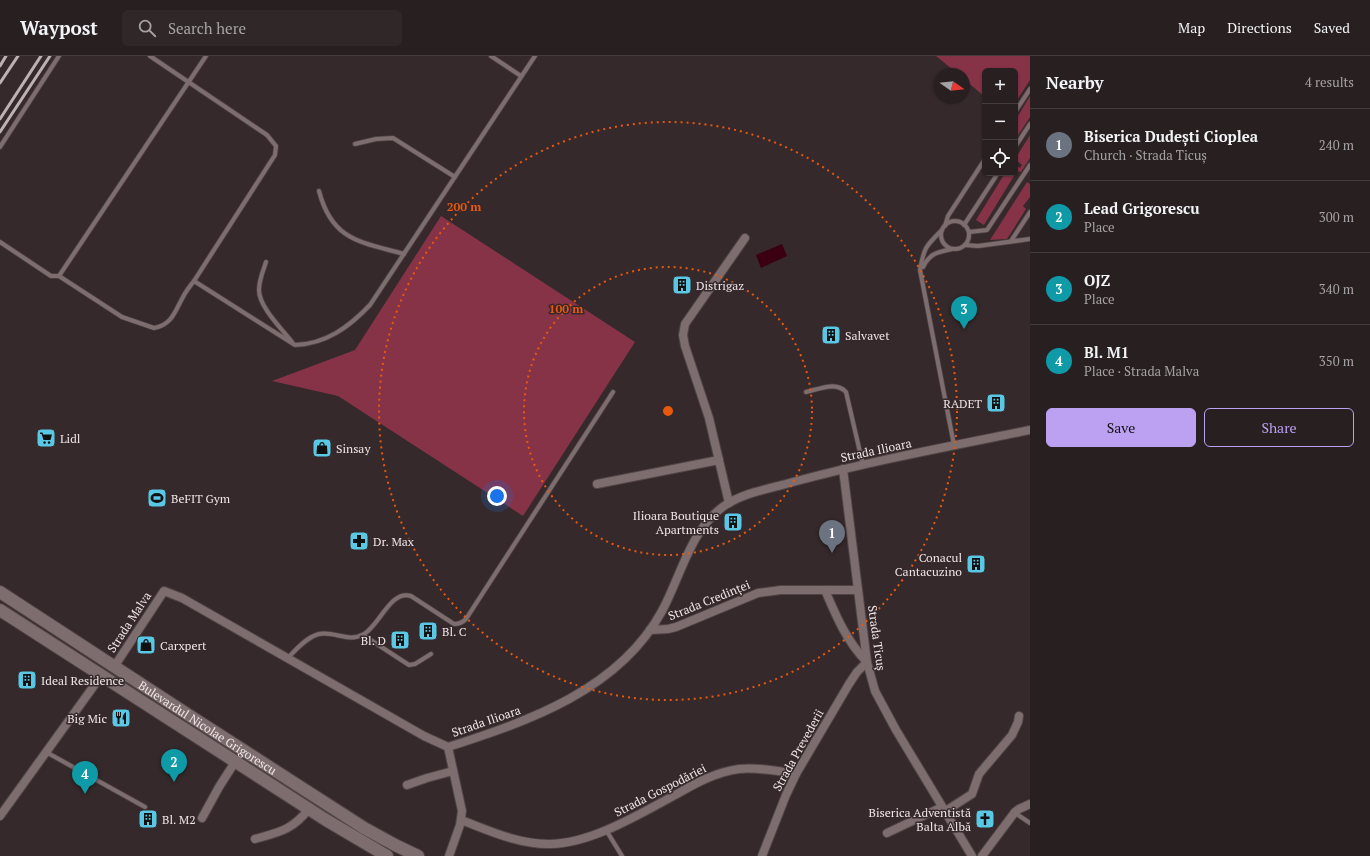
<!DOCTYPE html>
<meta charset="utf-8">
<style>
:root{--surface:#281f20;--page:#302729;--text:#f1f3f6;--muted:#a5a2a5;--line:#443d3e;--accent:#bca0f2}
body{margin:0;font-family:"PT Serif",serif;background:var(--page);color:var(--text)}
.controls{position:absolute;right:12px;top:12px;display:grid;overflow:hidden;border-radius:6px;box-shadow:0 1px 3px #0004}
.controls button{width:36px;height:36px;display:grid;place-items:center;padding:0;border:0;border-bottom:1px solid var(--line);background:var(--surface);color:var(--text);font:20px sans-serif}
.compass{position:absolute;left:934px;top:12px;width:36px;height:36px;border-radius:50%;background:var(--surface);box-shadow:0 1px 3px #0004;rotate:104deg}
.you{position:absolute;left:497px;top:440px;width:14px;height:14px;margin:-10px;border:3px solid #fff;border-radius:50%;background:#1a73e8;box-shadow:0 0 0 6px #1a73e833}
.badge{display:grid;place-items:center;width:26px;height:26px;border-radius:50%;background:var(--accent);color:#fff;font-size:13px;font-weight:700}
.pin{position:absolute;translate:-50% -33px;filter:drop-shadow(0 1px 2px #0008)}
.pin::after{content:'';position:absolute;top:21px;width:14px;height:12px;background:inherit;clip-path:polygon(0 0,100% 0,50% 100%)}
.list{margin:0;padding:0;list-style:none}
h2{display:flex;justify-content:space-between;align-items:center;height:52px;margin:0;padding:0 16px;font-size:17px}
h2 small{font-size:13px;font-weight:400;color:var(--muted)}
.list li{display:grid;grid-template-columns:26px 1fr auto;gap:12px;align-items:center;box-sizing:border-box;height:72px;padding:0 16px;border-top:1px solid var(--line)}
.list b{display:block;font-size:15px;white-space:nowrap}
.list p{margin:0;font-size:13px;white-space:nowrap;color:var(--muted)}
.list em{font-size:13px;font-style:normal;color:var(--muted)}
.actions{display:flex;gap:8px;padding:12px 16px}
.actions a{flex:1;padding:9px 0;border:1px solid var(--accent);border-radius:6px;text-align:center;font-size:14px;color:var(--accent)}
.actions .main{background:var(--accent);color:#111}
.icon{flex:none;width:22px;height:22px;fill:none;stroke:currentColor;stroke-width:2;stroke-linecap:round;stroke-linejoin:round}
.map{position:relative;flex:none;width:1030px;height:800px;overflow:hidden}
header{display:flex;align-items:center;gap:24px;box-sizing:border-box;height:56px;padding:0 20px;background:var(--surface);border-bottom:1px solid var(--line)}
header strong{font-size:19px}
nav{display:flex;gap:22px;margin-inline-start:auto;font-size:14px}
.search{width:280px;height:36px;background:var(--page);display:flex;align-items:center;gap:10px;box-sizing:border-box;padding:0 14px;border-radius:6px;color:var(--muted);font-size:15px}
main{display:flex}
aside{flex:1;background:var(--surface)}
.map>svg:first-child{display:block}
.green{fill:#863348}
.water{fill:#3a0012}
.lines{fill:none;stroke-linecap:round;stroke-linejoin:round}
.lane-casing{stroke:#504446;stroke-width:5.5}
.street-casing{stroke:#504446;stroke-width:10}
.secondary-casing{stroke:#504446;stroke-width:14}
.lane{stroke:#7d6d6f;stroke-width:4}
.street{stroke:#7d6d6f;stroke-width:8}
.secondary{stroke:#7d6d6f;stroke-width:12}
.rail{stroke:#bcb2b4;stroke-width:3}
.ring{fill:none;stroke:#e8590c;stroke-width:2;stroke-dasharray:2 4}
.labels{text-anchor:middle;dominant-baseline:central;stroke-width:3;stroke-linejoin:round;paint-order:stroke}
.poi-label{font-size:12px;fill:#efe5e7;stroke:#36292b;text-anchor:start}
.street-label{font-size:12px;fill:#efe5e7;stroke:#36292b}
.centre{fill:#e8590c;stroke:#36292b;stroke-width:2}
.ring-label{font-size:12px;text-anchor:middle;font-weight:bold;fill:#e8590c;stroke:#36292b;stroke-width:3;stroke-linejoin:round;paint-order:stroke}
</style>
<header>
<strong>Waypost</strong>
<div class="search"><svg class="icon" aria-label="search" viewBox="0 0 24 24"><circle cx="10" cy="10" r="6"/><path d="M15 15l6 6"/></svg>Search here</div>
<nav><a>Map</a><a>Directions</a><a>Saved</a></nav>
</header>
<main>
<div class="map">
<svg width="1030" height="800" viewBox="0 0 1030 800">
<rect width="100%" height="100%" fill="#36292b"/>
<g class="green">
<polygon points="936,0 1030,0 1030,24 1015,47 1015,15 985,15 985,41 964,23 964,18 958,18"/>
<polygon points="1030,40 1030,61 1015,84 1015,65"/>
<polygon points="1030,79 1030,102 1021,116 1017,115 984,169 976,164 1005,117 1015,117 1015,109 1020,112 1022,109 1015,103"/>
<polygon points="1027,126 1030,128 1030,141 1023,150 1026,153 1007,183 990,184"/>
<polygon points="441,160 635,286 523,460 338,340 272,325 355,294"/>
</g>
<polygon class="water" points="782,188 787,200 761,212 756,199"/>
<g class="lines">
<g class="lane-casing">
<g id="lane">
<path d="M 150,0 L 267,79 L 276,90 L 275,99 L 194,225 L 295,289 C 326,288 349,271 370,249 L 535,0"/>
<polyline points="491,0 521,20"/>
<polyline points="1015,56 1030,33"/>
<polyline points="355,88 376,83 393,82 455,121"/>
<polyline points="0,91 59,0"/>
<polyline points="1015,91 1030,68"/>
<path d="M 319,135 C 332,185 361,186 404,198"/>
<circle cx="955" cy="179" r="14"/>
<polyline points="964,169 998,117"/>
<polyline points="945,170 948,160 985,103"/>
<path d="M 942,174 C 926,190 924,191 920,214 L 954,389"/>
<polyline points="969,176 987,174 1030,109"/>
<polyline points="1011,185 1030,156"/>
<path d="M 0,186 L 51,220 L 59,220 L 122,261 L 154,272 C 172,269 175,255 183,241 C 186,235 190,230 194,225"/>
<polyline points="965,189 978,190 1030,183"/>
<path d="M 266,206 C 263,215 259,224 259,234 C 259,251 282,273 292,286"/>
<path d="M 923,211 C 930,197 938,196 952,193"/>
<polyline points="59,220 206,0"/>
<path d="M 806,336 C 819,333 836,325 846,336 L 863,409"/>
<polyline points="363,579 409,609 415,608 431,598"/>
<path d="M 288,602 C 296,593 307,581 319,578 C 335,575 349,587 364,578 C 379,570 391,533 411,540 L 454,568 C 459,568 462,567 466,563 L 613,336"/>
<polyline points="46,696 145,751"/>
<polyline points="1015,757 1030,767"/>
<polyline points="606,774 622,800"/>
</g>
</g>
<g class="street-casing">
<g id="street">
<polyline points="843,413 867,606 875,635 896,674 972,800"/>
<polyline points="597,428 719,404"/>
<polyline points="729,447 709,362 685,290 683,279 685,268 745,182"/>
<polyline points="650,574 668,573 676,571 758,537 781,534 858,534"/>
<path d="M 114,611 L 164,535 L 182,542 L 424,680 L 448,691 C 529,665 619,634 662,555 C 681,520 690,474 724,450 C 744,436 770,433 793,426 C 871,405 951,390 1030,374"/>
<polyline points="448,691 462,755 460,769 449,800"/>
<polyline points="407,729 427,722 453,715"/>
<polyline points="944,756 972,738 979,718 1012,679 1018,666 1019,660"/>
<polyline points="0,760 101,620"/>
<polyline points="202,762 219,731 235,706"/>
<path d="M 461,764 C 490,775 520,789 551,788 C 593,787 641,757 677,738 C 696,727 716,716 739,713 C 757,711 777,715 796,718"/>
<polyline points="887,777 942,751"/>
<path d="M 255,783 C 280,776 292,774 309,753"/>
<path d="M 762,800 L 786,739 L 796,718 L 849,628 L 857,616 L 867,606 C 847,586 836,560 825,534"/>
<polyline points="982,800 1015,756 1019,753 1030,748"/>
</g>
</g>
<g class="secondary-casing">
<g id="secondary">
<path id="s1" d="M 0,536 L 187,658 L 364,772 L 395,789 L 418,800"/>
<polyline points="0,554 326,764 387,800"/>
</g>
</g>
<use href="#lane" class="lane"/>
<use href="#street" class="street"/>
<use href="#secondary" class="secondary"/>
<g class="rail">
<polyline points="0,10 6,0"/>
<polyline points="0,27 18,0"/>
<polyline points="0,63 41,0"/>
<polyline points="0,76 50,0"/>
</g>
</g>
<g class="ring">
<circle cx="668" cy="355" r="144"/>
<circle cx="668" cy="355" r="289"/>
</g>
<defs>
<g id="building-square" transform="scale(1)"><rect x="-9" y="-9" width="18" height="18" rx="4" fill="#59c8e5" stroke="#36292b"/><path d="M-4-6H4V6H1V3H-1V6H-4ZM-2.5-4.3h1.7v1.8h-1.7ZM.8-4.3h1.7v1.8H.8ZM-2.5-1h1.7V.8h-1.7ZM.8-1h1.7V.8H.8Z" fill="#111"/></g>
<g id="supermarket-square" transform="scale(1)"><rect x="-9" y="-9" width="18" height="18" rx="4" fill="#59c8e5" stroke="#36292b"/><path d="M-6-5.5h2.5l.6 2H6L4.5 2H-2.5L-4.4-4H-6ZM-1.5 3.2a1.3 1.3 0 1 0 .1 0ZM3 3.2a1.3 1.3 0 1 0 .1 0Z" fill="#111"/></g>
<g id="shop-square" transform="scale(1)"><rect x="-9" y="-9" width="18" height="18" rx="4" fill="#59c8e5" stroke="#36292b"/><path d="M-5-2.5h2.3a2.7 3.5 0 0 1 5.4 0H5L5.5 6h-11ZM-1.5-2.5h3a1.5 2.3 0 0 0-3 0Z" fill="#111"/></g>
<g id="stadium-square" transform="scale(1)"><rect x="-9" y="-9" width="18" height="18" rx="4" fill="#59c8e5" stroke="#36292b"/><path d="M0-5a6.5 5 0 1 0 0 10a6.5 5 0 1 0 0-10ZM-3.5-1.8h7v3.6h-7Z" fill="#111"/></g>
<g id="pharmacy-square" transform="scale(1)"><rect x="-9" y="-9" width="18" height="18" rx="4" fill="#59c8e5" stroke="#36292b"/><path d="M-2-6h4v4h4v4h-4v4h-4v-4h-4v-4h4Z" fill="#111"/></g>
<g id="restaurant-square" transform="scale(1)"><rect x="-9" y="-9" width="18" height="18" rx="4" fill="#59c8e5" stroke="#36292b"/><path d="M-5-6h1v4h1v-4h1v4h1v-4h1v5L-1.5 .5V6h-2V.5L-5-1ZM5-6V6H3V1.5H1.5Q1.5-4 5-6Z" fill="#111"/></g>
<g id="church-square" transform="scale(1)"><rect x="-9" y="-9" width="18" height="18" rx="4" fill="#59c8e5" stroke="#36292b"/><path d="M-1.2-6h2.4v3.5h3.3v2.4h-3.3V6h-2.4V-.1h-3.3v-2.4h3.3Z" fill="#111"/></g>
</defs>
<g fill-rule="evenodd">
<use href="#building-square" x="682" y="229"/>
<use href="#building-square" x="831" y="279"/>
<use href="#building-square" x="996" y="347"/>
<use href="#supermarket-square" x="46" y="382"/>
<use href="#shop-square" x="322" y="392"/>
<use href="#stadium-square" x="157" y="442"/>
<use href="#building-square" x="733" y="466"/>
<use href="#pharmacy-square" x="359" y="485"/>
<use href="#building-square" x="976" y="508"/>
<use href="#building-square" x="428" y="575"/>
<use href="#building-square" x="400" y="584"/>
<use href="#shop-square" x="146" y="589"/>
<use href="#building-square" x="27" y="624"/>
<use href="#restaurant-square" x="121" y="662"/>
<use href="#building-square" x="148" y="763"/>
<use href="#church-square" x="985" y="763"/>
</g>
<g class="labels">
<g class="poi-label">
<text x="696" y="229">Distrigaz</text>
<text x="845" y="279">Salvavet</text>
<text x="982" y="347" text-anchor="end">RADET</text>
<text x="60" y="382">Lidl</text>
<text x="336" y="392">Sinsay</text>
<text x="171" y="442">BeFIT Gym</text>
<text x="719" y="459" text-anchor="end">Ilioara Boutique<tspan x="719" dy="14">Apartments</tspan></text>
<text x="373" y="485">Dr. Max</text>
<text x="962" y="501" text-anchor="end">Conacul<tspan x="962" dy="14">Cantacuzino</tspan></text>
<text x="442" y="575">Bl. C</text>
<text x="386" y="584" text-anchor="end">Bl. D</text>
<text x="160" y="589">Carxpert</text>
<text x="41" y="624">Ideal Residence</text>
<text x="107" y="662" text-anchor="end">Big Mic</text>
<text x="971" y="756" text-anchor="end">Biserica Adventistă<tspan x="971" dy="14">Balta Albă</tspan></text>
<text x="162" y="763">Bl. M2</text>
</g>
<g class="street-label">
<text transform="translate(876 394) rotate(-12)">Strada Ilioara</text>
<text transform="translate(709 544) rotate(-22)">Strada Credinței</text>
<text transform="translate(129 566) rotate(-57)">Strada Malva</text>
<text transform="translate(877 582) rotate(82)">Strada Ticuș</text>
<text transform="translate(486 665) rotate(-19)">Strada Ilioara</text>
<text stroke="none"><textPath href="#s1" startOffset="248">Bulevardul Nicolae Grigorescu</textPath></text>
<text transform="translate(798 694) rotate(-61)">Strada Prevederii</text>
<text transform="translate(660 734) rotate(-27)">Strada Gospodăriei</text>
</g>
</g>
<circle cx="668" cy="355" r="6" class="centre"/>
<g class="ring-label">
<text x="464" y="155">200 m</text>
<text x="566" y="257">100 m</text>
</g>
</svg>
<div class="controls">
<button>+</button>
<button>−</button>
<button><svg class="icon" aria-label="locate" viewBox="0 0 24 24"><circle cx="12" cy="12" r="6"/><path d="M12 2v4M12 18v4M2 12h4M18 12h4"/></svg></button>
</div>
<svg class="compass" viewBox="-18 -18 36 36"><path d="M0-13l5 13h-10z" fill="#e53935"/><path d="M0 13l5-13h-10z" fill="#a5a2a5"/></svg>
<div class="you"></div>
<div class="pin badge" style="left:832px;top:497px;background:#6b7280">1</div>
<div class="pin badge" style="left:174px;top:726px;background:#0f9aa8">2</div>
<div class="pin badge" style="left:964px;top:273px;background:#0f9aa8">3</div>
<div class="pin badge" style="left:85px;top:738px;background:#0f9aa8">4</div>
</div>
<aside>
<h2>Nearby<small>4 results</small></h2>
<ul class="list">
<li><span class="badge" style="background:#6b7280">1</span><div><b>Biserica Dudești Cioplea</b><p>Church · Strada Ticuș</p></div><em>240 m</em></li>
<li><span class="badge" style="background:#0f9aa8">2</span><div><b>Lead Grigorescu</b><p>Place</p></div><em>300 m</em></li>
<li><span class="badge" style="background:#0f9aa8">3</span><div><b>OJZ</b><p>Place</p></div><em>340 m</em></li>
<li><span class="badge" style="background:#0f9aa8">4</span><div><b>Bl. M1</b><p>Place · Strada Malva</p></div><em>350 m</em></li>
</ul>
<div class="actions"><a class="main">Save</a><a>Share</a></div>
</aside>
</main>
